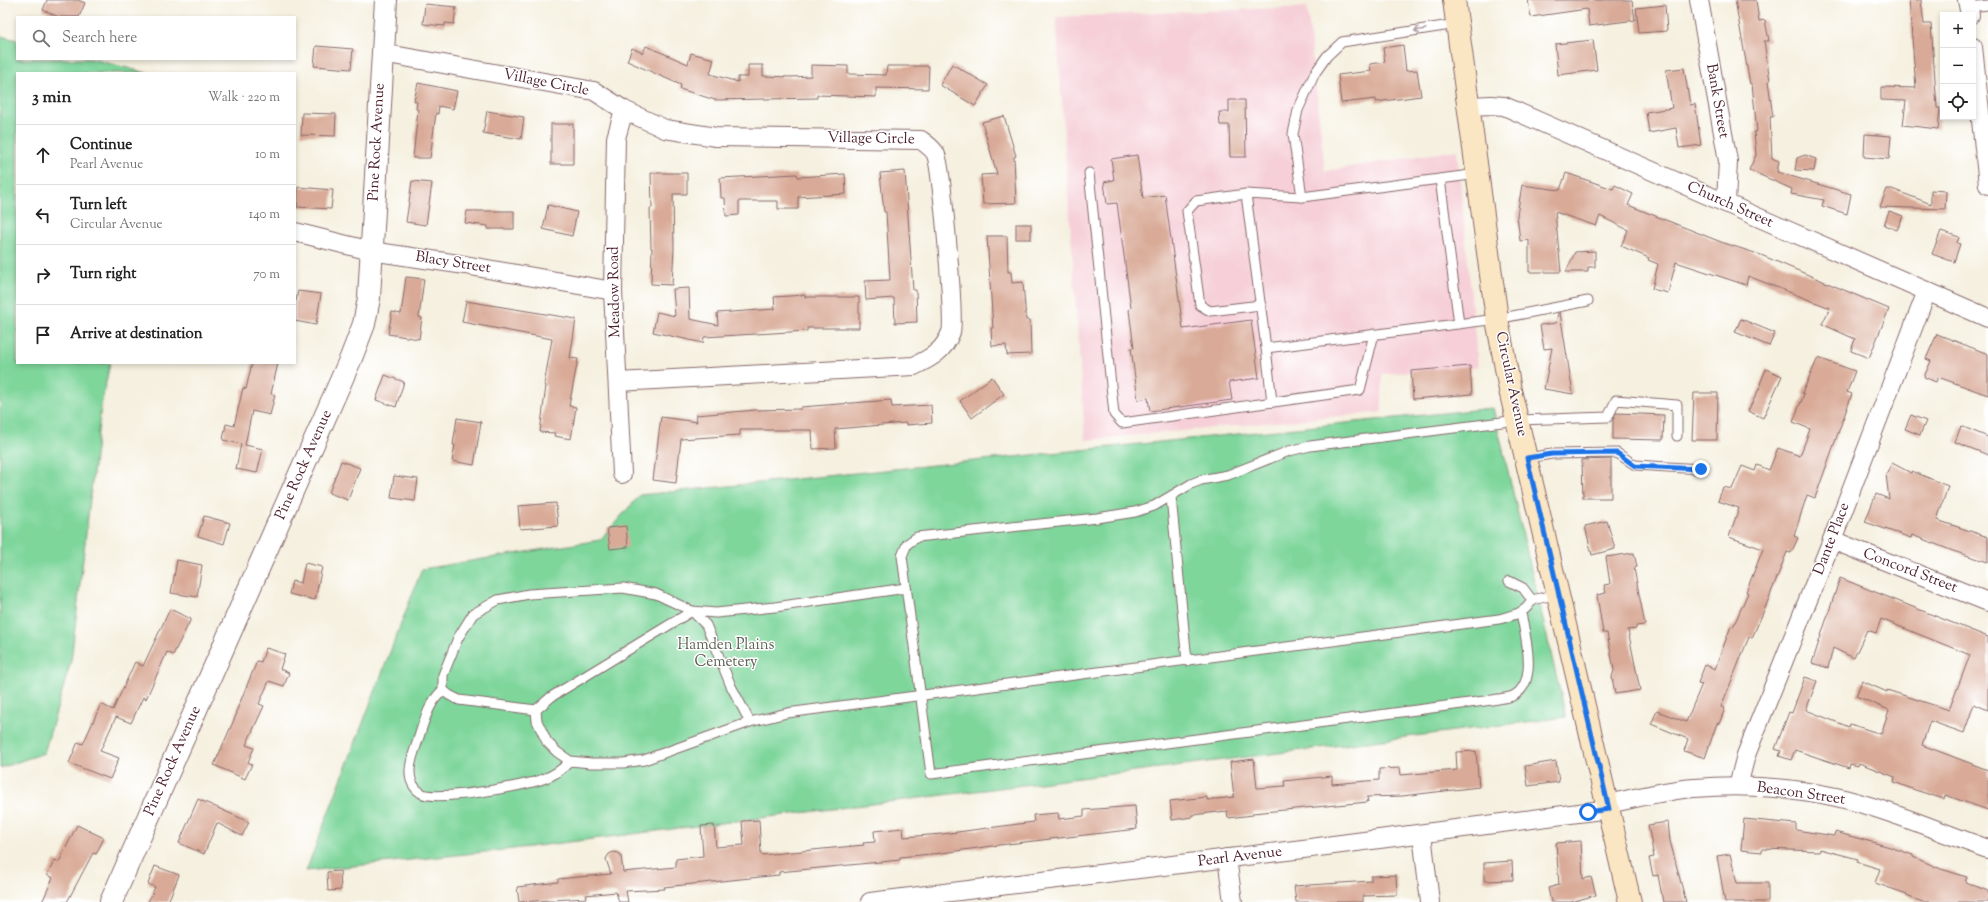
<!DOCTYPE html>
<meta charset="utf-8">
<style>
:root{--surface:#fff;--page:#f6f6f6;--text:#222;--muted:#767676;--line:#e0e0e0}
body{margin:0;font-family:"Sorts Mill Goudy",serif;background:var(--page);color:var(--text)}
.controls{position:absolute;right:12px;top:12px;display:grid;overflow:hidden;border-radius:0px;box-shadow:0 2px 6px #0003}
.controls button{width:36px;height:36px;display:grid;place-items:center;padding:0;border:0;border-bottom:1px solid var(--line);background:var(--surface);color:var(--text);font:20px sans-serif}
.stop{position:absolute;width:12px;height:12px;margin:-9px;border:3px solid #1a73e8;border-radius:50%;background:#fff}
.stop.end{background:#1a73e8;border-color:#fff;box-shadow:0 1px 4px #0008}
.list{margin:0;padding:0;list-style:none}
h2{display:flex;justify-content:space-between;align-items:center;height:52px;margin:0;padding:0 16px;font-size:17px}
h2 small{font-size:13px;font-weight:400;color:var(--muted)}
.list li{display:grid;grid-template-columns:26px 1fr auto;gap:12px;align-items:center;box-sizing:border-box;height:60px;padding:0 16px;border-top:1px solid var(--line)}
.list b{display:block;font-size:15px;white-space:nowrap}
.list p{margin:0;font-size:13px;white-space:nowrap;color:var(--muted)}
.list em{font-size:13px;font-style:normal;color:var(--muted)}
.icon{flex:none;width:22px;height:22px;fill:none;stroke:currentColor;stroke-width:2;stroke-linecap:round;stroke-linejoin:round}
.map{position:relative;flex:none;width:1988px;height:902px;overflow:hidden}
.search{position:absolute;background:var(--surface);box-shadow:0 2px 6px #0003;left:16px;top:16px;width:280px;height:44px;display:flex;align-items:center;gap:10px;box-sizing:border-box;padding:0 14px;border-radius:0px;color:var(--muted);font-size:15px}
.panel{position:absolute;background:var(--surface);box-shadow:0 2px 6px #0003;left:16px;top:72px;width:280px;height:292px;border-radius:0px}
.map>svg:first-child{display:block}
.built{fill:#f6cfd8}
.green{fill:#7ed69b;stroke:#647a63}
.building{fill:#d9aa97}
.lines{fill:none;stroke-linecap:round;stroke-linejoin:round}
.service-casing{stroke:#86686a;stroke-width:11}
.minor-casing{stroke:#86686a;stroke-width:20}
.tertiary-casing{stroke:#86686a;stroke-width:24}
.secondary-casing{stroke:#86686a;stroke-width:24}
.service{stroke:#fff;stroke-width:9}
.minor{stroke:#fff;stroke-width:18}
.tertiary{stroke:#fff;stroke-width:22}
.secondary{stroke:#fbe6c4;stroke-width:22}
.oneway{stroke:#ae9aa0}
.route{stroke:#1a73e8;stroke-width:5}
.labels{text-anchor:middle;dominant-baseline:central;stroke-width:3;stroke-linejoin:round;paint-order:stroke}
.street-label{font-size:15px;fill:#4a1f2b;stroke:#fff}
.park-label{font-size:15px;fill:#5c5f52;stroke:#fff}
</style>
<div class="map">
<svg width="1988" height="902" viewBox="0 0 1988 902">
<rect width="100%" height="100%" fill="#fff"/>
<filter id="ink" filterUnits="userSpaceOnUse"><feTurbulence type="fractalNoise" baseFrequency=".025" numOctaves="2"/><feDisplacementMap in="SourceGraphic" scale="8" xChannelSelector="R" yChannelSelector="G"/><feConvolveMatrix kernelMatrix="1 2 1 2 8 2 1 2 1" color-interpolation-filters="sRGB"/></filter>
<filter id="wash" filterUnits="userSpaceOnUse"><feTurbulence type="fractalNoise" baseFrequency=".012" numOctaves="4" result="noise"/><feDisplacementMap in="SourceGraphic" scale="16" xChannelSelector="R" yChannelSelector="G"/><feGaussianBlur stdDeviation="0.9" result="paint"/><feColorMatrix in="noise" values="0 0 0 0 0 0 0 0 0 0 0 0 0 0 0 0 0 1.4 0 .05"/><feComposite in="paint" operator="in"/></filter>
<g filter="url(#wash)">
<rect width="100%" height="100%" fill="#f5f0df"/>
<polygon class="built" points="1307,7 1325,171 1457,150 1478,367 1382,374 1382,412 1085,440 1056,17"/>
<g class="green">
<polygon points="0,36 17,40 17,59 92,59 147,73 17,73 17,363 110,363 101,406 71,661 44,753 0,768"/>
<polygon points="1493,408 1566,717 513,849 306,871 422,569 600,540 640,495"/>
</g>
<g id="blocks">
<g class="building">
<polygon points="47,0 78,0 85,3 79,17 59,17 43,10"/>
<polygon points="1528,0 1632,0 1635,20 1589,26 1587,9 1531,17"/>
<polygon points="1735,0 1756,0 1759,21 1765,20 1769,41 1764,41 1770,81 1768,81 1773,117 1770,117 1772,158 1779,161 1777,172 1851,194 1847,214 1822,206 1824,200 1791,194 1792,189 1749,170 1756,155 1754,132 1757,131 1752,84 1750,84"/>
<polygon points="1909,0 1921,0 1924,24 1931,24 1937,108 1940,108 1938,129 1903,125 1906,101 1881,100 1881,87 1916,88"/>
<polygon points="425,4 456,7 454,24 445,23 445,26 423,24"/>
<polygon points="1665,5 1667,31 1639,33 1636,8"/>
<polygon points="1593,40 1597,70 1558,75 1555,44"/>
<polygon points="1403,45 1406,71 1417,70 1421,96 1376,102 1376,99 1341,103 1338,75 1371,71 1370,64 1385,62 1383,48"/>
<polygon points="316,46 353,49 351,69 314,66"/>
<polygon points="646,46 688,64 691,53 714,59 710,74 738,82 738,77 748,77 748,65 763,65 763,76 791,77 811,76 811,65 848,66 848,74 886,75 887,66 929,66 928,89 876,88 876,97 817,95 817,98 715,100 680,89 681,85 627,61 632,48 643,53"/>
<polygon points="952,64 988,85 975,106 940,85"/>
<polygon points="1684,68 1690,105 1695,104 1701,145 1679,148 1676,128 1649,133 1646,112 1672,108 1666,70"/>
<polygon points="418,83 457,91 453,109 439,106 438,114 436,113 430,158 413,158 418,110 416,109 417,102 414,101"/>
<polygon points="1229,100 1245,100 1246,157 1230,157 1229,125 1220,125 1219,112 1229,112"/>
<polygon points="487,111 524,117 521,139 483,133"/>
<polygon points="302,113 336,114 335,136 301,135"/>
<polygon points="1004,116 1016,156 1014,157 1016,203 983,204 981,175 997,174 982,122"/>
<rect x="551" y="124" width="22" height="40"/>
<polygon points="1865,134 1891,136 1889,159 1864,157"/>
<polygon points="1137,155 1143,198 1165,195 1183,329 1251,320 1259,378 1229,382 1232,400 1150,411 1148,398 1138,400 1131,348 1134,348 1129,310 1131,308 1117,203 1107,204 1104,182 1114,180 1111,159"/>
<polygon points="1805,155 1816,159 1814,171 1795,170 1797,158"/>
<polygon points="905,171 913,290 916,290 917,322 895,323 894,298 866,300 865,281 890,280 886,212 884,212 880,173"/>
<polygon points="651,173 687,173 687,194 673,194 674,248 672,285 651,284 652,248 651,248 650,208 652,208"/>
<polygon points="1566,173 1613,189 1615,185 1633,194 1628,205 1721,242 1761,255 1889,309 1869,358 1851,351 1855,339 1822,324 1830,308 1748,276 1746,285 1676,262 1668,293 1652,289 1658,264 1648,260 1649,258 1621,246 1628,230 1600,216 1596,226 1555,212 1561,272 1529,272 1529,240 1520,241 1517,215 1522,185 1560,190"/>
<polygon points="797,174 798,177 845,174 846,194 798,197 798,209 778,209 778,201 739,201 739,215 726,216 725,198 721,198 720,178"/>
<polygon points="412,181 432,183 426,225 406,222"/>
<polygon points="298,187 333,190 331,209 297,207"/>
<polygon points="1887,189 1892,189 1931,204 1931,190 1946,191 1945,209 1880,207"/>
<polygon points="548,205 577,212 572,236 543,229"/>
<polygon points="467,211 514,211 514,229 488,229 488,226 465,223"/>
<polygon points="1889,211 1903,216 1897,230 1884,225"/>
<rect x="1016" y="224" width="15" height="15"/>
<polygon points="1941,231 1959,237 1957,243 1960,244 1954,262 1932,254"/>
<polygon points="987,236 1007,236 1008,272 1011,272 1012,283 1023,282 1026,320 1030,320 1031,354 1007,355 1006,345 992,346 991,328 993,328"/>
<polygon points="1595,251 1595,267 1588,267 1588,272 1566,272 1575,252"/>
<polygon points="406,277 424,279 419,317 422,318 419,339 388,334 392,312 401,314"/>
<polygon points="689,288 690,319 718,325 717,313 775,309 774,297 805,295 805,297 859,297 859,328 807,328 807,331 704,337 703,343 653,332 657,312 675,316 673,289"/>
<polygon points="298,291 321,294 316,325 295,321 295,300 296,301"/>
<polygon points="466,301 576,319 570,358 578,359 569,406 576,407 571,439 554,436 555,433 540,432 546,386 544,385 552,339 462,322"/>
<polygon points="1558,313 1560,313 1573,394 1544,389 1552,348 1544,349 1540,325 1556,323"/>
<polygon points="1741,319 1775,333 1769,346 1735,332"/>
<polygon points="1937,334 1988,354 1988,395 1938,377 1936,382 1924,377 1931,361 1926,359"/>
<polygon points="1818,358 1855,371 1847,392 1852,394 1815,498 1807,495 1794,536 1798,538 1791,553 1787,552 1765,608 1752,638 1749,637 1721,707 1725,708 1719,724 1717,723 1705,758 1684,751 1688,739 1651,724 1657,711 1686,722 1702,684 1698,683 1705,665 1715,669 1731,626 1733,627 1748,593 1746,592 1763,549 1729,537 1739,508 1718,501 1723,487 1732,489 1742,466 1755,471 1757,465 1769,470 1778,448 1800,456 1810,429 1793,422 1804,394 1802,393"/>
<polygon points="252,363 278,363 271,394 275,395 270,415 252,411 245,445 263,449 257,473 236,469 241,444 223,440 226,424 234,426 243,388 246,389"/>
<polygon points="1470,366 1472,394 1413,399 1411,371"/>
<polygon points="1766,369 1782,376 1763,418 1748,411 1761,385 1760,384"/>
<polygon points="385,375 404,382 396,407 376,400"/>
<polygon points="992,377 1004,394 972,418 960,401"/>
<polygon points="1694,393 1718,393 1717,440 1692,440"/>
<polygon points="891,400 892,407 931,405 932,423 906,425 906,423 835,429 836,448 813,449 812,430 740,430 740,435 681,439 676,483 653,480 661,417 697,422 696,415 756,410 801,409 801,407"/>
<polygon points="1616,413 1664,415 1663,440 1613,439 1613,420"/>
<polygon points="1911,415 1926,421 1920,435 1905,429"/>
<polygon points="457,418 481,422 474,465 452,461 455,445 453,445"/>
<polygon points="1961,426 1988,437 1988,455 1955,442"/>
<polygon points="1611,459 1611,498 1583,498 1582,460"/>
<polygon points="341,461 360,468 348,500 329,493"/>
<polygon points="1892,463 1911,473 1912,471 1948,486 1937,520 1988,537 1988,562 1953,551 1912,535 1911,538 1865,522 1876,494 1889,499 1886,474"/>
<polygon points="394,476 418,479 415,501 391,498"/>
<polygon points="556,503 558,526 520,529 518,506"/>
<polygon points="204,516 230,523 224,544 198,536"/>
<polygon points="1607,521 1615,549 1592,555 1585,526"/>
<polygon points="626,526 628,547 610,549 607,528"/>
<polygon points="1634,553 1637,567 1634,568 1645,625 1636,626 1636,629 1628,630 1640,690 1615,694 1612,677 1614,670 1607,633 1603,633 1597,595 1606,593 1604,585 1610,584 1606,557"/>
<polygon points="177,560 202,565 197,597 171,593"/>
<polygon points="305,563 322,567 315,600 289,594 292,581 301,583"/>
<polygon points="1840,578 1988,637 1988,710 1974,704 1964,733 1930,721 1922,745 1988,770 1988,810 1945,795 1944,799 1915,790 1894,782 1895,777 1859,763 1858,766 1850,764 1849,768 1795,750 1791,760 1779,756 1781,751 1775,749 1789,712 1792,713 1805,677 1817,681 1806,710 1849,727 1850,724 1881,734 1889,710 1856,696 1862,681 1887,692 1887,690 1949,710 1970,655 1881,619 1876,633 1867,630 1854,658 1833,648 1828,668 1812,663"/>
<polygon points="170,609 191,619 173,655 167,652 146,699 143,697 131,723 116,717 100,751 119,758 110,779 69,763 78,742 83,744 101,704 113,710 135,662 143,666"/>
<polygon points="266,648 285,654 280,669 289,673 284,686 269,681 259,704 264,706 246,745 254,748 248,762 252,764 245,779 214,765 237,713 236,712 257,661 261,662"/>
<polygon points="1476,751 1479,787 1402,796 1367,797 1368,802 1253,813 1253,815 1228,818 1227,811 1192,815 1192,817 1172,820 1170,801 1207,797 1207,800 1234,797 1230,762 1254,759 1257,788 1285,786 1284,781 1332,776 1332,784 1379,780 1379,769 1400,768 1401,775 1457,770 1456,752"/>
<polygon points="1556,761 1559,782 1528,786 1525,766"/>
<polygon points="198,799 249,822 242,836 217,823 204,854 179,843"/>
<polygon points="1135,806 1137,829 999,845 942,853 900,857 900,860 779,872 779,875 664,887 665,889 626,891 628,902 619,902 616,892 586,895 587,898 519,902 517,887 558,882 558,879 611,874 606,859 609,854 613,852 619,853 621,856 623,872 676,867 676,859 703,856 701,826 714,825 716,847 744,845 742,821 759,820 761,855 864,845 863,843 875,842 874,831 903,828 904,837 942,834 1034,822 1033,815 1058,813 1059,819 1084,816 1084,810"/>
<polygon points="1744,819 1796,824 1796,830 1834,836 1835,832 1890,847 1913,855 1913,857 1941,869 1967,877 1965,882 1988,891 1988,902 1923,902 1906,896 1907,894 1875,883 1880,869 1857,862 1858,859 1820,849 1820,851 1762,849 1762,852 1741,850"/>
<polygon points="1668,822 1670,841 1686,902 1663,902 1658,875 1653,876 1649,858 1654,857 1648,825"/>
<polygon points="77,825 104,838 96,854 93,853 67,902 42,902 53,878 47,875 55,860 59,862"/>
<polygon points="1581,841 1583,879 1591,877 1596,895 1571,902 1551,902 1548,888 1559,885 1556,843"/>
<polygon points="1730,854 1737,883 1768,883 1768,902 1725,902 1717,856"/>
<polygon points="1512,861 1513,880 1484,881 1484,863"/>
<polygon points="155,866 179,875 168,902 148,902 155,887 148,884"/>
<polygon points="340,871 341,890 328,891 327,872"/>
<polygon points="1396,875 1397,895 1363,896 1363,902 1296,902 1294,886 1371,881 1371,876"/>
</g>
</g>
</g>
<g filter="url(#ink)">
<use href="#blocks" fill-opacity="0" stroke="#86686a" stroke-width="1"/>
<g class="lines">
<g class="service-casing">
<g id="service">
<polyline points="1969,7 1988,5"/>
<polyline points="1089,173 1114,414 1122,423 1360,390 1374,334"/>
<polyline points="1478,174 1302,197 1246,194 1266,348 1497,319 1588,301"/>
<polyline points="1440,179 1459,324"/>
<polyline points="1246,194 1196,201 1187,211 1200,305 1210,311 1261,305"/>
<polyline points="1302,197 1293,134 1298,110 1315,73 1327,56 1342,42 1457,24"/>
<polyline points="1266,348 1272,402"/>
<polyline points="1527,458 1552,454 1617,453 1635,465 1701,469"/>
<polyline points="1171,497 1187,661"/>
<polyline points="1509,581 1523,588 1532,600"/>
<polyline points="1532,600 1558,594"/>
<path d="M 1521,613 C 1525,635 1539,683 1513,696 C 1507,698 1498,699 1492,700 L 931,774 L 902,556 L 907,544 L 917,537 L 1097,518 L 1135,512 L 1154,506 L 1191,484 L 1201,480 L 1228,475 L 1289,451 L 1310,446 L 1518,420 L 1608,417 L 1616,400 L 1677,405 L 1677,436"/>
<path d="M 443,690 C 428,703 423,725 417,743 C 411,760 403,781 421,793 C 433,802 527,786 543,779 C 555,775 562,770 570,761"/>
<polyline points="536,710 459,700 449,695 443,690 443,675 458,638 473,614 498,600 529,594 623,588 656,594 692,611 716,613 775,607 906,588"/>
<path d="M 750,722 L 731,686 L 706,625 L 692,611 L 551,697 L 536,710 L 537,721 L 547,742 L 557,752 L 570,761 L 591,763 L 623,763 L 644,760 L 750,722 L 787,713 L 1499,619 C 1513,615 1525,614 1532,600"/>
</g>
</g>
<g class="minor-casing">
<g id="minor">
<polyline points="1699,0 1728,161 1726,203"/>
<polyline points="1967,0 1970,15"/>
<polyline points="1973,47 1988,185"/>
<path d="M 382,53 L 594,91 L 624,110 L 665,129 L 716,137 L 921,140 C 926,144 934,149 936,155 C 942,168 955,320 951,332 C 944,351 931,358 914,366 L 618,382"/>
<polyline points="1469,106 1491,105 1504,106 1988,318"/>
<polyline points="295,232 371,251 465,265 613,291"/>
<polyline points="622,474 613,291 616,138 624,110"/>
<polyline points="1832,540 1988,602"/>
<polyline points="1738,786 1746,755 1832,540 1927,291"/>
<path d="M 1608,804 C 1636,798 1666,790 1694,788 C 1741,784 1790,787 1836,797 C 1885,808 1940,832 1988,849"/>
<polyline points="1422,834 1430,902"/>
<polyline points="1227,858 1233,902"/>
<polyline points="870,902 1303,849 1609,809"/>
</g>
</g>
<g class="tertiary-casing">
<polyline id="tertiary" points="111,902 351,358 364,324 369,298 386,0"/>
</g>
<g class="secondary-casing">
<polyline id="secondary" points="1454,0 1497,319 1510,390 1630,902"/>
</g>
<use href="#service" class="service"/>
<use href="#minor" class="minor"/>
<use href="#tertiary" class="tertiary"/>
<use href="#secondary" class="secondary"/>
</g>
<defs><path id="oneway-shaft" d="M-6 0H5M1.5-3L5.5 0L1.5 3" fill="none" stroke-width="1.6" stroke-linecap="round" stroke-linejoin="round"/></defs>
<use class="oneway" href="#oneway-shaft" transform="translate(1420 30) rotate(171)"/>
</g>
<g class="lines" filter="url(#ink)">
<polyline class="route" points="1588,812 1609,809 1527,458 1552,454 1617,453 1635,466 1701,469"/>
</g>
<g class="labels">
<g class="street-label">
<text transform="translate(546 83) rotate(11)">Village Circle</text>
<text transform="translate(1717 101) rotate(80)">Bank Street</text>
<text transform="translate(871 139) rotate(1)">Village Circle</text>
<text transform="translate(377 142) rotate(-87)">Pine Rock Avenue</text>
<text transform="translate(1730 205) rotate(24)">Church Street</text>
<text transform="translate(453 263) rotate(9)">Blacy Street</text>
<text transform="translate(615 292) rotate(-91)">Meadow Road</text>
<text transform="translate(1511 384) rotate(78)">Circular Avenue</text>
<text transform="translate(304 465) rotate(-66)">Pine Rock Avenue</text>
<text transform="translate(1832 539) rotate(-69)">Dante Place</text>
<text transform="translate(1910 571) rotate(21)">Concord Street</text>
<text transform="translate(173 761) rotate(-66)">Pine Rock Avenue</text>
<text transform="translate(1801 794) rotate(8)">Beacon Street</text>
<text transform="translate(1240 857) rotate(-7)">Pearl Avenue</text>
</g>
<g class="park-label">
<text x="726" y="645">Hamden Plains<tspan x="726" dy="17">Cemetery</tspan></text>
</g>
</g>
</svg>
<div class="controls">
<button>+</button>
<button>−</button>
<button><svg class="icon" aria-label="locate" viewBox="0 0 24 24"><circle cx="12" cy="12" r="6"/><path d="M12 2v4M12 18v4M2 12h4M18 12h4"/></svg></button>
</div>
<div class="stop" style="left:1588px;top:812px"></div>
<div class="stop end" style="left:1701px;top:469px"></div>
<div class="search"><svg class="icon" aria-label="search" viewBox="0 0 24 24"><circle cx="10" cy="10" r="6"/><path d="M15 15l6 6"/></svg>Search here</div>
<section class="panel">
<h2>3 min<small>Walk · 220 m</small></h2>
<ul class="list">
<li><svg class="icon" aria-label="ahead" viewBox="0 0 24 24"><path d="M12 20V5M6 11l6-6 6 6"/></svg><div><b>Continue</b><p>Pearl Avenue</p></div><em>10 m</em></li>
<li><svg class="icon" aria-label="left" viewBox="0 0 24 24"><path d="M17 20v-9H6M10 6l-5 5 5 5"/></svg><div><b>Turn left</b><p>Circular Avenue</p></div><em>140 m</em></li>
<li><svg class="icon" aria-label="right" viewBox="0 0 24 24"><path d="M7 20v-9h11M14 6l5 5-5 5"/></svg><div><b>Turn right</b></div><em>70 m</em></li>
<li><svg class="icon" aria-label="arrive" viewBox="0 0 24 24"><path d="M6 21V4h12l-3 4 3 4H6"/></svg><div><b>Arrive at destination</b></div></li>
</ul>
</section>
</div>
